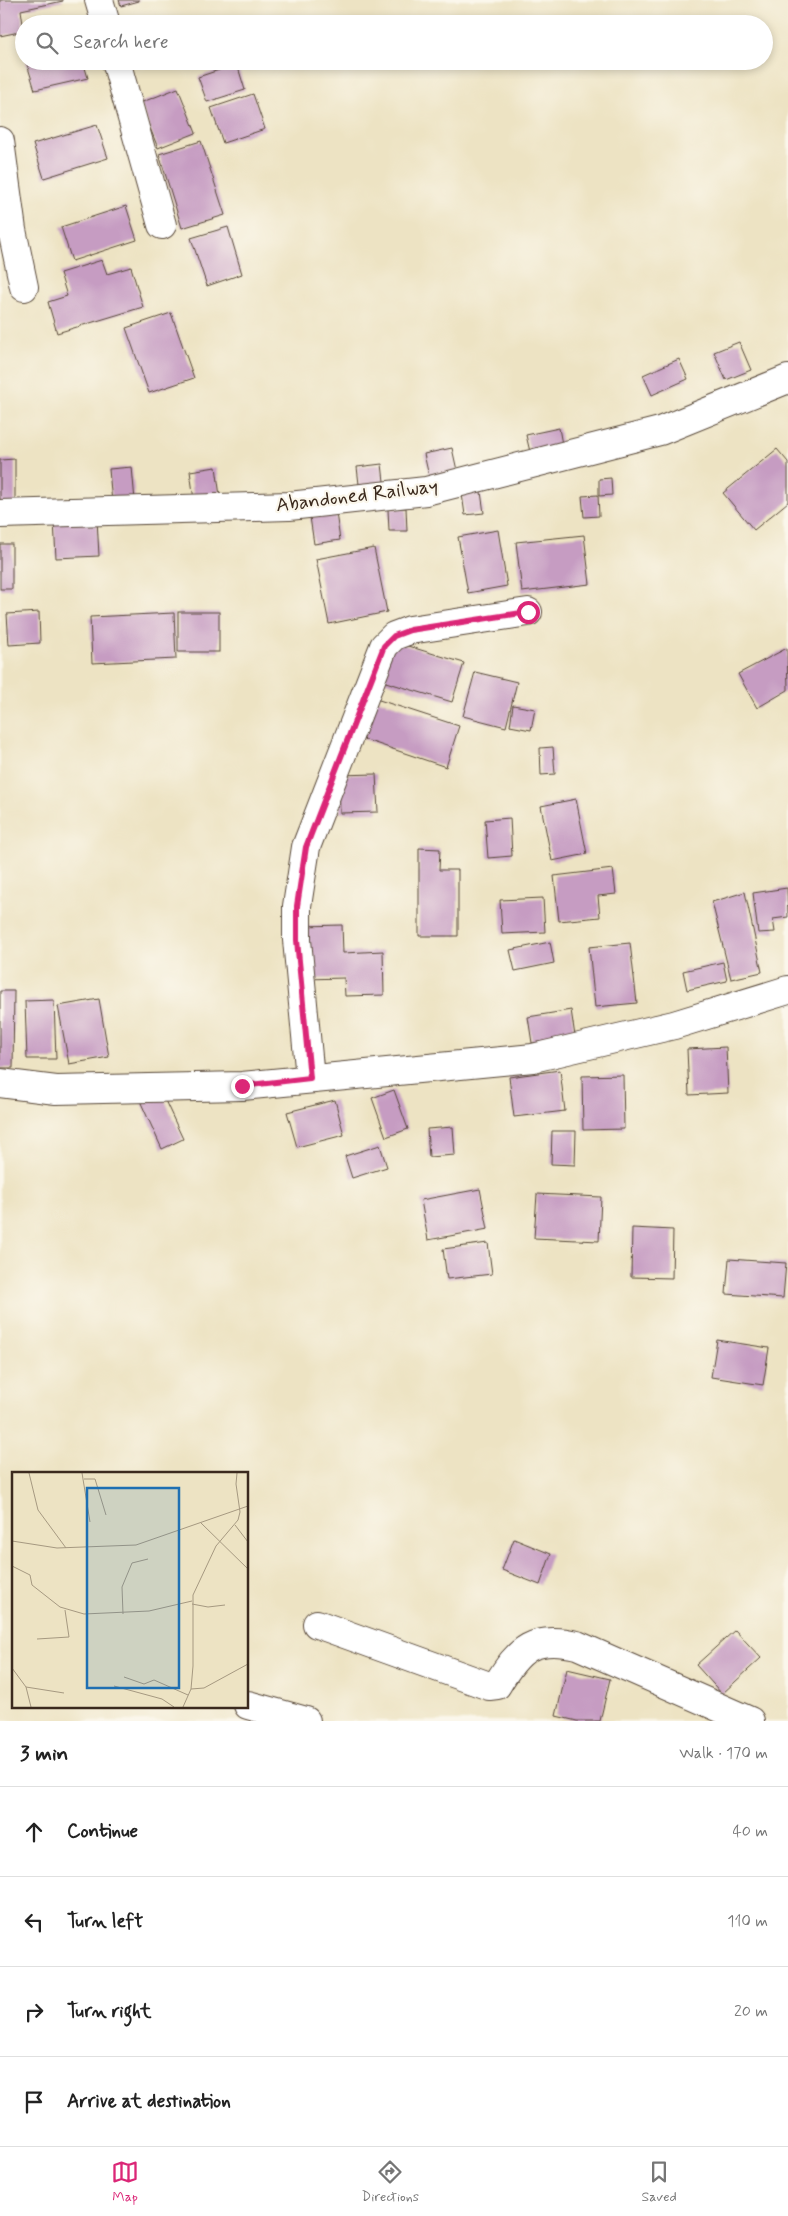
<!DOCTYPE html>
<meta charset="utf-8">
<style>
:root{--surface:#fff;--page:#f6f6f6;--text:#222;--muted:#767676;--line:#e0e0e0;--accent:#db2777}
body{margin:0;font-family:Mynerve,sans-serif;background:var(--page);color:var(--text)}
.stop{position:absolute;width:15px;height:15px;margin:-11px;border:4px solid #db2777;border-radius:50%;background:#fff}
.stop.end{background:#db2777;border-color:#fff;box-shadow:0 1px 5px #0008}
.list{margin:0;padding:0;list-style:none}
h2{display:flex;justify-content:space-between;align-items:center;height:65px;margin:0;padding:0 20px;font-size:21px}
h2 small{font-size:16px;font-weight:400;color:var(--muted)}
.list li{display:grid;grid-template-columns:32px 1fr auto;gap:15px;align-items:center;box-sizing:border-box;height:90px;padding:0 20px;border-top:1px solid var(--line)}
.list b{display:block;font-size:19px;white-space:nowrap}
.list em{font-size:16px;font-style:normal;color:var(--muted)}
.icon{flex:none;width:28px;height:28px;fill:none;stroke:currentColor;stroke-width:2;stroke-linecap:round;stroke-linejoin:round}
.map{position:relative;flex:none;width:788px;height:1721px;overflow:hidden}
.search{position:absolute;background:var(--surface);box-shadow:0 2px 8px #0003;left:15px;right:15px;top:15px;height:55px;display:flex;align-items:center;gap:12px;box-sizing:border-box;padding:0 18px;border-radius:28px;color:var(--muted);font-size:19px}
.sheet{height:425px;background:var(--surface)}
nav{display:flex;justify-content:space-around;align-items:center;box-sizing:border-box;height:70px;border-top:1px solid var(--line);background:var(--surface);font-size:14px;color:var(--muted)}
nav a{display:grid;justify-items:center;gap:2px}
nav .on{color:var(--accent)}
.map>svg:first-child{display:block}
.building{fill:#c69cc2}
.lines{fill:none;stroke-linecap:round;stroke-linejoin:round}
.street-casing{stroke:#564637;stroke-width:30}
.street{stroke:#fff;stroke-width:28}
.route{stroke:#db2777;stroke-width:6}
.labels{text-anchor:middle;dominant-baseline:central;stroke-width:4.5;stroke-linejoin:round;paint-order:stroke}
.street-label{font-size:20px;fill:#3b2a1e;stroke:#fbf7ec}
.inset-road{fill:none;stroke:#a69981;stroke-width:1}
.view{fill:#1f6fb2;fill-opacity:0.15;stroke:#1f6fb2;stroke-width:2.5}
.inset-edge{fill:none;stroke:#3b2a1e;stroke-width:2.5}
</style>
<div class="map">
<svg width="788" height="1721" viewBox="0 0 788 1721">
<rect width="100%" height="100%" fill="#fbf7ec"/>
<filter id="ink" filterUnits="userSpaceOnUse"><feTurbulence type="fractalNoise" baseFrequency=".02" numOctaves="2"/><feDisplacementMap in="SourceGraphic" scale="10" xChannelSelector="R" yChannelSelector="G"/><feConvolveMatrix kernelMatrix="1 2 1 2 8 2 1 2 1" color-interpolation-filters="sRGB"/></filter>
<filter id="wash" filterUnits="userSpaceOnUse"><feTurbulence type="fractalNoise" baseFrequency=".0096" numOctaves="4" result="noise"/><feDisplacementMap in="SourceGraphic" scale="20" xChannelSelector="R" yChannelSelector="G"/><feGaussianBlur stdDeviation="1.12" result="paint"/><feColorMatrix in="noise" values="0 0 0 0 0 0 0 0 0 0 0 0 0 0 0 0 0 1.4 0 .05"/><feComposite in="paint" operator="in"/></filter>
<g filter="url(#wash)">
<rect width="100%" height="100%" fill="#ede3c3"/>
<g id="blocks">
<g class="building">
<polygon points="0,0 63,0 63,1 21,10 24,31 0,36"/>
<polygon points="119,0 139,0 139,1 121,6"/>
<polygon points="26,61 83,61 88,78 35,90"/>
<polygon points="237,64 245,90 207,102 198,77"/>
<polygon points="178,88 196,133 158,148 140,103"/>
<polygon points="253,94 265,129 223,143 211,108"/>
<polygon points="97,125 108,158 44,178 33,144"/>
<polygon points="201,141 225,215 182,228 159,154"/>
<polygon points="126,206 137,240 72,261 61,227"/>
<polygon points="228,227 242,274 207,286 191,238"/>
<polygon points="102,260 107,274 131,267 143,307 57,333 48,302 67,296 60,273"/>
<polygon points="171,313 194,378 149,393 126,328"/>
<polygon points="739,342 751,370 726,380 714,352"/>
<polygon points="679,359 688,379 652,395 643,375"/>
<polygon points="559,428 563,450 531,456 526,435"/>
<polygon points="452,448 458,475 430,481 424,454"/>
<polygon points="777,449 788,462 788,502 754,530 723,493"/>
<polygon points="15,459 15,504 0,504 0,460"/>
<polygon points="382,464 385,490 360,493 357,467"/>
<polygon points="132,467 135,501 112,503 109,469"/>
<polygon points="216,467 220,496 194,500 190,471"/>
<polygon points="611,478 612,495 599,496 599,479"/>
<polygon points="480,485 484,513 465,515 461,487"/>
<polygon points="598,495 599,516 584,517 582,496"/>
<polygon points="406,508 407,531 389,531 388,509"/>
<polygon points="336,513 340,540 314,544 310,517"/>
<polygon points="97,519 99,556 56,558 54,521"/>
<polygon points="498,530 507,586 468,593 458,537"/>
<polygon points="584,535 590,584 522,592 516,542"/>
<rect x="0" y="544" width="12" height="45"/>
<polygon points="374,548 387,612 329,624 316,559"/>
<polygon points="39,612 40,643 9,645 7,614"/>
<rect x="178" y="612" width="41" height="40"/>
<polygon points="174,613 176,659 92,663 90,617"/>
<polygon points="391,641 464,663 452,702 379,680"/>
<polygon points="787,648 788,690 757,708 738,674"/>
<polygon points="475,672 517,682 506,727 463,716"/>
<polygon points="376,699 459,726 446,767 363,739"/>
<polygon points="513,705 535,709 531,730 510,726"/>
<polygon points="553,747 555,774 541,775 540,748"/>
<polygon points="376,774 378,812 340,813 339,775"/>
<polygon points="576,799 587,854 552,861 541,806"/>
<polygon points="510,818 512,856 488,858 485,820"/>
<polygon points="419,848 440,849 439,870 458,870 458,936 419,936"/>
<polygon points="613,869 616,894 598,896 600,917 559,921 554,876"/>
<polygon points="787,888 788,917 773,919 775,932 758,933 753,893"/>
<polygon points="745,892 762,972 731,979 712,902"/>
<polygon points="543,898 545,932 502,934 500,900"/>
<polygon points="342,925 343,953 383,951 384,995 345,996 344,978 306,979 303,926"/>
<polygon points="550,942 554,963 515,971 510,950"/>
<polygon points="630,943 637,1003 595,1007 589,947"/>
<polygon points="723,962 727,981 687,990 683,971"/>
<polygon points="0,991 14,991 13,1068 0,1068"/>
<polygon points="99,999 109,1057 69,1064 58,1006"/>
<polygon points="54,1000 56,1059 27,1059 25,1001"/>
<polygon points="571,1010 575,1036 532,1043 528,1017"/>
<polygon points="726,1047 728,1093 689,1095 687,1049"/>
<polygon points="560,1070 565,1111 514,1117 509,1077"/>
<polygon points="623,1075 624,1129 583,1130 582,1076"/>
<polygon points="394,1090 408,1129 386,1137 372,1098"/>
<polygon points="162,1094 183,1139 162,1149 141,1103"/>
<polygon points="335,1100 344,1135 297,1147 287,1112"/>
<polygon points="453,1127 455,1155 429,1157 427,1129"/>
<polygon points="552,1131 576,1131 575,1165 551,1164"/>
<polygon points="380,1145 387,1167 352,1178 345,1156"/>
<polygon points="480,1189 488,1229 428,1240 421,1200"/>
<polygon points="537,1194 601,1197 599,1241 534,1238"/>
<polygon points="632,1228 673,1230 672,1278 631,1277"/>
<polygon points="488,1243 492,1274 447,1279 443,1249"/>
<polygon points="729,1259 786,1263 783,1298 726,1294"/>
<polygon points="717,1340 769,1348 763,1385 711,1377"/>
<polygon points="514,1539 551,1554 540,1585 502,1570"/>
<polygon points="735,1630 761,1658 722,1694 696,1665"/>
<polygon points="567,1669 610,1679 600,1721 577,1721 556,1716"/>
</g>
</g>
</g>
<g filter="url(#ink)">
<use href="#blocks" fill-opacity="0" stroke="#564637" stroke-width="1"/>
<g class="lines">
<g class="street-casing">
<g id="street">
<polyline points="99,0 106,24"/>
<polyline points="116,61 162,225"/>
<polyline points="0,141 12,230 24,287"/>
<polyline points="0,514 289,506 426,491 660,431 788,379"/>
<polyline points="310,1078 297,940 297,906 306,847 384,646 394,636 410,630 528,612"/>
<polyline points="0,1083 56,1090 242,1086 533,1058 674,1025 788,990"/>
<path d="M 317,1624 L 489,1686 L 497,1685 C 519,1648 534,1635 577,1645 L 750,1721"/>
<polyline points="248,1705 306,1721"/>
</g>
</g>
<use href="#street" class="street"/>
</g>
</g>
<g class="lines" filter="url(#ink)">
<polyline class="route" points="242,1086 310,1078 297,940 297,906 306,847 384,646 394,636 410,630 528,612"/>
</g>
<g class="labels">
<g class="street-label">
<text transform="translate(357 496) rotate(-7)">Abandoned Railway</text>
</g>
</g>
<g transform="translate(12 1472)">
<rect width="236" height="236" fill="#ede3c3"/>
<path class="inset-road" d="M 17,1 L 26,38 L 54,76M 70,1 L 78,50M 72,7 L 83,7 L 94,43M 189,51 L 236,97M 223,53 L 236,70M 0,69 L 45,76 L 124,73 L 236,34M 0,94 L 18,103 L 20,113 L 48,135 L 72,142 L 137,139 L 180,129M 180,132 L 196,135 L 213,133M 111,142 L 110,115 L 120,91 L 136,87M 25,167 L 57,165 L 53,138M 0,196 L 14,215 L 19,235M 112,205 L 132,212 L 142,208 L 176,223M 102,214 L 150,227 L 162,235M 14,215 L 52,221M 179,217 L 192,216 L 236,192M 171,235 L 179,217 L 181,194 L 181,123 L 204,74 L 226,48 L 228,40 L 224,12 L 225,1"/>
<path class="view" d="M 75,16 L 167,16 L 167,216 L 75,216 Z"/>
<rect width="236" height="236" class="inset-edge"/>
</g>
</svg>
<div class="stop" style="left:528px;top:612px"></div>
<div class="stop end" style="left:242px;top:1086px"></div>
<div class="search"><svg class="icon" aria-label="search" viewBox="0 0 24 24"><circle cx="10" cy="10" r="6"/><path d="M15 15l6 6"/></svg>Search here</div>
</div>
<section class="sheet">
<h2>3 min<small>Walk · 170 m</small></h2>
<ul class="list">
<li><svg class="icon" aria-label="ahead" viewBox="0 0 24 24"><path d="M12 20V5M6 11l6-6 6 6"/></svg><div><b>Continue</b></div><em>40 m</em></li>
<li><svg class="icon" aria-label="left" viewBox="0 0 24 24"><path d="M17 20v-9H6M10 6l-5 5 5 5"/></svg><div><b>Turn left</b></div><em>110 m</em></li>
<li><svg class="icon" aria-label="right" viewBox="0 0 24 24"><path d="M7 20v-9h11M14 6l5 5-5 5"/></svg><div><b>Turn right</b></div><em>20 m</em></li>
<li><svg class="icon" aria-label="arrive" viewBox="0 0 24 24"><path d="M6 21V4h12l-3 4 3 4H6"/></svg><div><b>Arrive at destination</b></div></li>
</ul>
</section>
<nav>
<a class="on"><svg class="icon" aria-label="map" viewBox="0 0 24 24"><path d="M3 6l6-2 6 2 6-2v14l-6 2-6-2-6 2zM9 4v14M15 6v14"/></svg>Map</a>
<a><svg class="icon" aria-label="directions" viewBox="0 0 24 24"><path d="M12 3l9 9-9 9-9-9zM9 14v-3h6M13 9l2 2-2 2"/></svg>Directions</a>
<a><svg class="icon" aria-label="saved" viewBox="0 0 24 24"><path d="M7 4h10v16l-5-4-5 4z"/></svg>Saved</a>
</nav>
